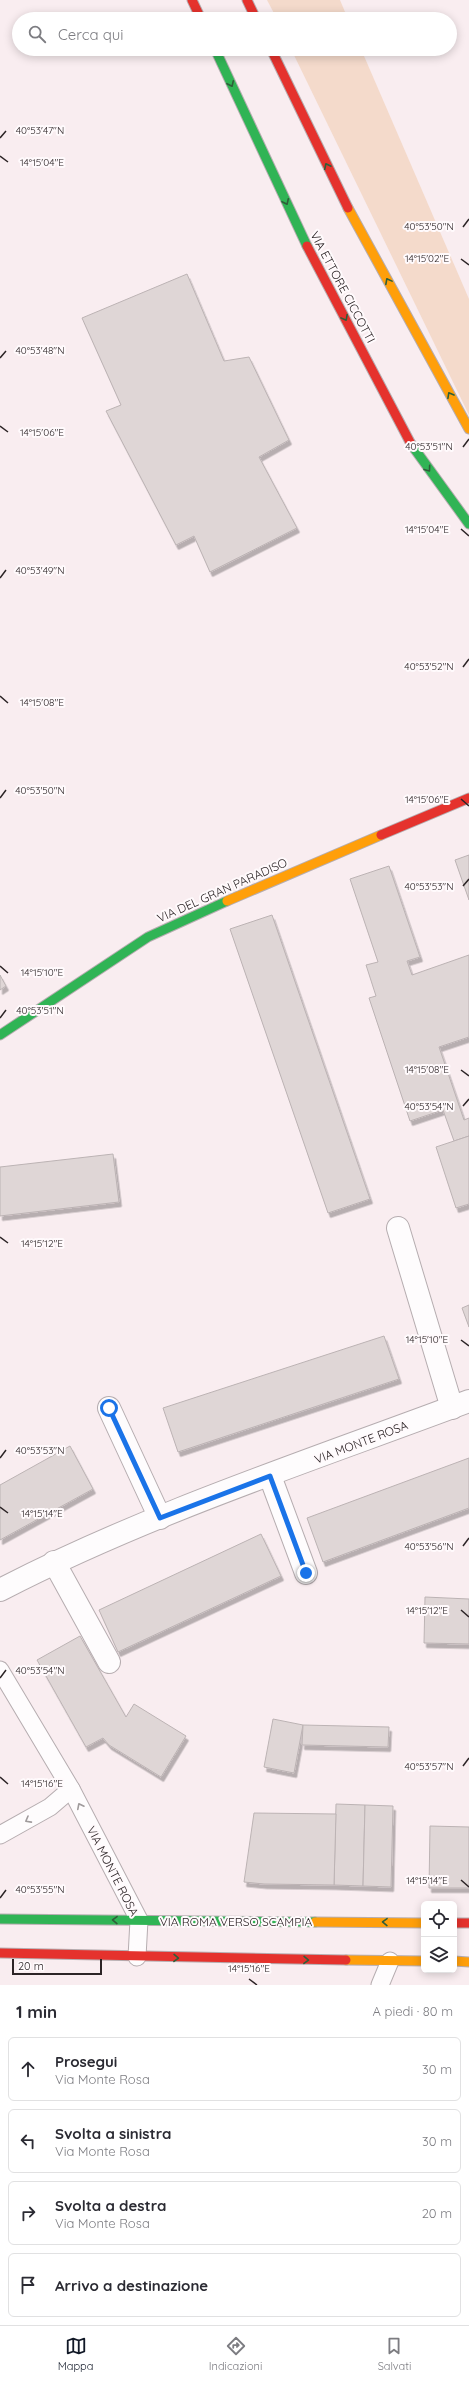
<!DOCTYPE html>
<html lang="it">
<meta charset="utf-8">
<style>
:root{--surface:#fff;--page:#f7f7f7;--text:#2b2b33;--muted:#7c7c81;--line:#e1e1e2;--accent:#111827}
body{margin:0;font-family:Quicksand,sans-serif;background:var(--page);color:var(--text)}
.controls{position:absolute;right:12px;bottom:12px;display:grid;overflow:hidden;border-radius:6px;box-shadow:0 2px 10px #0003}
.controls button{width:36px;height:36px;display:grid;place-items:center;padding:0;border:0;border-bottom:1px solid var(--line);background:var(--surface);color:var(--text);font:20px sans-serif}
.scale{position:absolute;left:12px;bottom:10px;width:90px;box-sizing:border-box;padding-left:4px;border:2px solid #2c2426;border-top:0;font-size:11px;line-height:14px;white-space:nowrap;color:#2c2426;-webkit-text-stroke:3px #fffafc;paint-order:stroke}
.stop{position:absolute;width:12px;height:12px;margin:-9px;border:3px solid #1a73e8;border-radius:50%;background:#fff}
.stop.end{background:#1a73e8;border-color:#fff;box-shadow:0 1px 4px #0008}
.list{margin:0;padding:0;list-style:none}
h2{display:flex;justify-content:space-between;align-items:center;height:52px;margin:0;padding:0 16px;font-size:17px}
h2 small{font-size:13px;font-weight:400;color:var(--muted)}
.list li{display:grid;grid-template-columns:26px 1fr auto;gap:12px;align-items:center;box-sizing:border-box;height:64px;margin:0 8px 8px;padding:0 8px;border:1px solid var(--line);border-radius:6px}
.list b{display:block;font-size:15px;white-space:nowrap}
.list p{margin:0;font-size:13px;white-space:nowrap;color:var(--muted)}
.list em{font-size:13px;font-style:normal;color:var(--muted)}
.icon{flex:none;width:22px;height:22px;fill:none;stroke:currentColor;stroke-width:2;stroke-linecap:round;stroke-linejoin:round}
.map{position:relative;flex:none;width:469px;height:1985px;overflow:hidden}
.search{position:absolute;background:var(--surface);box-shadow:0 2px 10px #0003;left:12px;right:12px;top:12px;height:44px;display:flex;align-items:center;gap:10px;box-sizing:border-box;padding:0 14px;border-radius:22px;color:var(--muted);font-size:15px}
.sheet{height:340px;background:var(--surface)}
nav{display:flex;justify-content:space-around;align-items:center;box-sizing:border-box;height:56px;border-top:1px solid var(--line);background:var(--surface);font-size:11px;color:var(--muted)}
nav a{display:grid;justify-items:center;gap:2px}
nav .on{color:var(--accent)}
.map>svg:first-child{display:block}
.green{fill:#f4dacb}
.building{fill:#dfd6d6;stroke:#bcb3b4;filter:url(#shadow)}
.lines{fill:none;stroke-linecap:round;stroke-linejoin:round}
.lane-casing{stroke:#b6adb0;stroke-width:19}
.street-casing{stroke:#b6adb0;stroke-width:24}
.fast-casing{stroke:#b6adb0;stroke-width:11}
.slow-casing{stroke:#b6adb0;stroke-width:11}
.jam-casing{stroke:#b6adb0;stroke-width:11}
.lane{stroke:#fefcfd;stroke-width:17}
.street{stroke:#fefcfd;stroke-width:22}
.fast{stroke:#30b455;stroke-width:9}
.slow{stroke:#ff9f0a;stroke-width:9}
.jam{stroke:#e5322d;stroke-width:9}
.oneway{stroke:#2e5e39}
.oneway2{stroke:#a09b9c}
.route{stroke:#1a73e8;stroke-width:5}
.ticks{fill:none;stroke:#2c2426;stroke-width:1.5}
.labels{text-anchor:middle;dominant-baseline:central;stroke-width:4;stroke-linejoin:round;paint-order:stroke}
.street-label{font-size:12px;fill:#2c2426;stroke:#fffafc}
.ticks-label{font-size:10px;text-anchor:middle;fill:#2c2426;stroke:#fffafc;stroke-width:4;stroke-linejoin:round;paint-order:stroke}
</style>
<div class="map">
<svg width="469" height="1985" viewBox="0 0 469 1985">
<defs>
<filter id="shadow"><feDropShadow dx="2.5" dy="4.5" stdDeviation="0" flood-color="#0004"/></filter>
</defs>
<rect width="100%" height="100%" fill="#f9edf0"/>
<g class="green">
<polygon points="267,0 340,0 348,19 277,19"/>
<polygon points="291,49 361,49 469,299 469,415"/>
</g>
<g class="building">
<polygon points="187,274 224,361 249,357 289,440 259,457 297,528 210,572 194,536 176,545 106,411 121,405 82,318"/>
<polygon points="469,855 469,900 455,860"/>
<polygon points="389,866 420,957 407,961 412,975 469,955 469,1037 439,1047 464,1120 469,1118 469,1136 454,1141 443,1110 410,1121 369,998 376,996 366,965 378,962 350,879"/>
<polygon points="272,915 370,1199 328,1213 230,929"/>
<polygon points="0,975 6,986 0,990"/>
<polygon points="469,1136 469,1204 456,1208 436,1147"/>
<polygon points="113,1154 119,1202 0,1216 0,1167"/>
<polygon points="469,1305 469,1327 462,1308"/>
<polygon points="384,1336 399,1379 178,1452 163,1408"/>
<polygon points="70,1446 93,1489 0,1540 0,1485"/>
<polygon points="469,1458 469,1508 323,1562 307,1518"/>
<polygon points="261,1534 281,1576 118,1652 99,1610"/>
<polygon points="425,1597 469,1599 469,1644 424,1643"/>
<polygon points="80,1636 126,1717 134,1704 186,1736 161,1777 109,1745 103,1738 86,1747 37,1660"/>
<polygon points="273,1719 303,1725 294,1773 264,1767"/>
<polygon points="303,1725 389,1727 388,1747 302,1745"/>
<polygon points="336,1804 365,1805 363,1886 334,1885"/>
<polygon points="365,1805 393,1806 391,1887 363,1886"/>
<polygon points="254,1813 336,1814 334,1885 264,1884 244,1882"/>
<polygon points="430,1826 469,1827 469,1888 429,1888"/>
</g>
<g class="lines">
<g class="lane-casing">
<g id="lane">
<polyline points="0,1670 71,1789 139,1920 137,1957"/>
<polyline points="0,1835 50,1807 71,1789"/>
<polyline points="380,1985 390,1961"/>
</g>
</g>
<g class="street-casing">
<g id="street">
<polyline points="398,1228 452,1408"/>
<polyline points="109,1408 160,1518"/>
<polyline points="270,1476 306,1573"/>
<polyline points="54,1562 109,1662"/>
<path d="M 0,1590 C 149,1513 312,1460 469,1401"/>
</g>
</g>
<g class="fast-casing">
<g id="fast">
<polyline points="215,49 307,246"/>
<polyline points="411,444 469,524"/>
<polyline points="0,1035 148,937 227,901"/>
<polyline points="0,1919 315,1922"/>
</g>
</g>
<g class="slow-casing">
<g id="slow">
<polyline points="348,208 469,429"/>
<polyline points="227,901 381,835"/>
<polyline points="315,1922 424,1923"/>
<polyline points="346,1960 424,1961"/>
<polyline points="454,1961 469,1962"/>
</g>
</g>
<g class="jam-casing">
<g id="jam">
<polyline points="192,0 201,19"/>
<polyline points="247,0 256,19"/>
<polyline points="271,49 348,208"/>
<polyline points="307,246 411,444"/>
<polyline points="381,835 469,798"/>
<polyline points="454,1923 469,1923"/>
<polyline points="0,1953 346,1960"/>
</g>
</g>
<use href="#lane" class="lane"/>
<use href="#street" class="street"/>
<use href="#fast" class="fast"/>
<use href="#slow" class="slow"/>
<use href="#jam" class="jam"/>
</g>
<defs><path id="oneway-chevron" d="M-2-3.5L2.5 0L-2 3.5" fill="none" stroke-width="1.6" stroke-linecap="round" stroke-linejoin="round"/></defs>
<g class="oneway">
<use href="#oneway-chevron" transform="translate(231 84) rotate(65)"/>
<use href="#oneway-chevron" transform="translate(327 166) rotate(-116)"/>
<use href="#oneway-chevron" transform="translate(286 202) rotate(65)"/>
<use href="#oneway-chevron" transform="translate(388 281) rotate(-118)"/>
<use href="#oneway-chevron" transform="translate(345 318) rotate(62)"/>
<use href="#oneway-chevron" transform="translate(450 395) rotate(-119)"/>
<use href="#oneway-chevron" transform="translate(428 469) rotate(54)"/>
<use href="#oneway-chevron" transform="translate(115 1920) rotate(-179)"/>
<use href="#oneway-chevron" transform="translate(385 1922) rotate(-179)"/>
<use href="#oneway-chevron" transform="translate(176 1958) rotate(1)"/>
<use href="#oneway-chevron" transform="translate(306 1960) rotate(1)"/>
</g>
<g class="oneway2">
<use href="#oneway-chevron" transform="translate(80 1806) rotate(-117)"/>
<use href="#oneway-chevron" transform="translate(28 1820) rotate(151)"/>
</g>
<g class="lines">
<polyline class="route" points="109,1408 160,1518 270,1476 306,1573"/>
</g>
<path class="ticks" d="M 0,138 L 6,131M 0,156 L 8,162M 463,227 L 469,219M 461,259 L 469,265M 0,358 L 6,351M 0,426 L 8,432M 463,447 L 469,439M 461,529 L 469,536M 0,578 L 6,570M 463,667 L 469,659M 0,696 L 8,703M 0,798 L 6,790M 461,799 L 469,806M 463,886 L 469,879M 0,966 L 8,973M 0,1018 L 6,1010M 461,1070 L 469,1076M 463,1106 L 469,1099M 0,1237 L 8,1243M 461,1340 L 469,1346M 0,1458 L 6,1450M 0,1507 L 8,1513M 463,1546 L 469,1538M 461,1610 L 469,1617M 0,1678 L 6,1670M 463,1766 L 469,1758M 0,1777 L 8,1784M 461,1880 L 469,1887M 0,1898 L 6,1890M 249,1979 L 257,1985"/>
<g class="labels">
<g class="street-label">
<text transform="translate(343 287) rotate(62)">VIA ETTORE CICCOTTI</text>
<text transform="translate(222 890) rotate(-24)">VIA DEL GRAN PARADISO</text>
<text transform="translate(361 1442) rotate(-21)">VIA MONTE ROSA</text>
<text transform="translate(113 1871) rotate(63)">VIA MONTE ROSA</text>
<text x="236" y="1921">VIA ROMA VERSO SCAMPIA</text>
</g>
</g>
<g class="ticks-label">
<text x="40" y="134">40°53'47"N</text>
<text x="42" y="166">14°15'04"E</text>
<text x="429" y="230">40°53'50"N</text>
<text x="427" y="262">14°15'02"E</text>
<text x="40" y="354">40°53'48"N</text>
<text x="42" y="436">14°15'06"E</text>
<text x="429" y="450">40°53'51"N</text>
<text x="427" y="533">14°15'04"E</text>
<text x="40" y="574">40°53'49"N</text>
<text x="429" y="670">40°53'52"N</text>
<text x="42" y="706">14°15'08"E</text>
<text x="40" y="794">40°53'50"N</text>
<text x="427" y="803">14°15'06"E</text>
<text x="429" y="890">40°53'53"N</text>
<text x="42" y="976">14°15'10"E</text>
<text x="40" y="1014">40°53'51"N</text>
<text x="427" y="1073">14°15'08"E</text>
<text x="429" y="1110">40°53'54"N</text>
<text x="42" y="1247">14°15'12"E</text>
<text x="427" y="1343">14°15'10"E</text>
<text x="40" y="1454">40°53'53"N</text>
<text x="42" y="1517">14°15'14"E</text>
<text x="429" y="1550">40°53'56"N</text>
<text x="427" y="1614">14°15'12"E</text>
<text x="40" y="1674">40°53'54"N</text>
<text x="429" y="1770">40°53'57"N</text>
<text x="42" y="1787">14°15'16"E</text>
<text x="427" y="1884">14°15'14"E</text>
<text x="40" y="1893">40°53'55"N</text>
<text x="249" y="1972">14°15'16"E</text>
</g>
</svg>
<div class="controls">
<button><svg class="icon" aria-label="locate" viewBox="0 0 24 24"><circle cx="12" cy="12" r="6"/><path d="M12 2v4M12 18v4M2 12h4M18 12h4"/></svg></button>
<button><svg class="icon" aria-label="layers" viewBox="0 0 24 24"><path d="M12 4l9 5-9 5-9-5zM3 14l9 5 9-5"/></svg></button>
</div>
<div class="scale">20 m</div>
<div class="stop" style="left:109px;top:1408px"></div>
<div class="stop end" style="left:306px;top:1573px"></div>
<div class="search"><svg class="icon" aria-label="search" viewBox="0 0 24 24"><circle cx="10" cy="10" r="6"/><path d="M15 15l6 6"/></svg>Cerca qui</div>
</div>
<section class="sheet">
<h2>1 min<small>A piedi · 80 m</small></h2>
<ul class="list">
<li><svg class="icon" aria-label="ahead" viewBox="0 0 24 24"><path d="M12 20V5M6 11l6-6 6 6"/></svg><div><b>Prosegui</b><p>Via Monte Rosa</p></div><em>30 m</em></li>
<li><svg class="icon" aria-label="left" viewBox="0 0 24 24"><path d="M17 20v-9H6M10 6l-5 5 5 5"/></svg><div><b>Svolta a sinistra</b><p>Via Monte Rosa</p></div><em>30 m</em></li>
<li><svg class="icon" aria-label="right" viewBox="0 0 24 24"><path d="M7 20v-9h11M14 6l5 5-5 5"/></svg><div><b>Svolta a destra</b><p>Via Monte Rosa</p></div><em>20 m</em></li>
<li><svg class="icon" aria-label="arrive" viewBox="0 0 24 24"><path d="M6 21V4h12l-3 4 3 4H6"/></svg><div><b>Arrivo a destinazione</b></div></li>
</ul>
</section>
<nav>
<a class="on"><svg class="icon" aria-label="map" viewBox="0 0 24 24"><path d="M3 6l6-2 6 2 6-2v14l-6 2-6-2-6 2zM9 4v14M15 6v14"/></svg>Mappa</a>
<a><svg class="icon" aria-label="directions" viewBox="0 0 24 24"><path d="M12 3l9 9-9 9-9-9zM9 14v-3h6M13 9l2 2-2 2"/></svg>Indicazioni</a>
<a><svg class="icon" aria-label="saved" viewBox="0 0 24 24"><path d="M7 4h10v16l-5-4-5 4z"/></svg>Salvati</a>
</nav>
